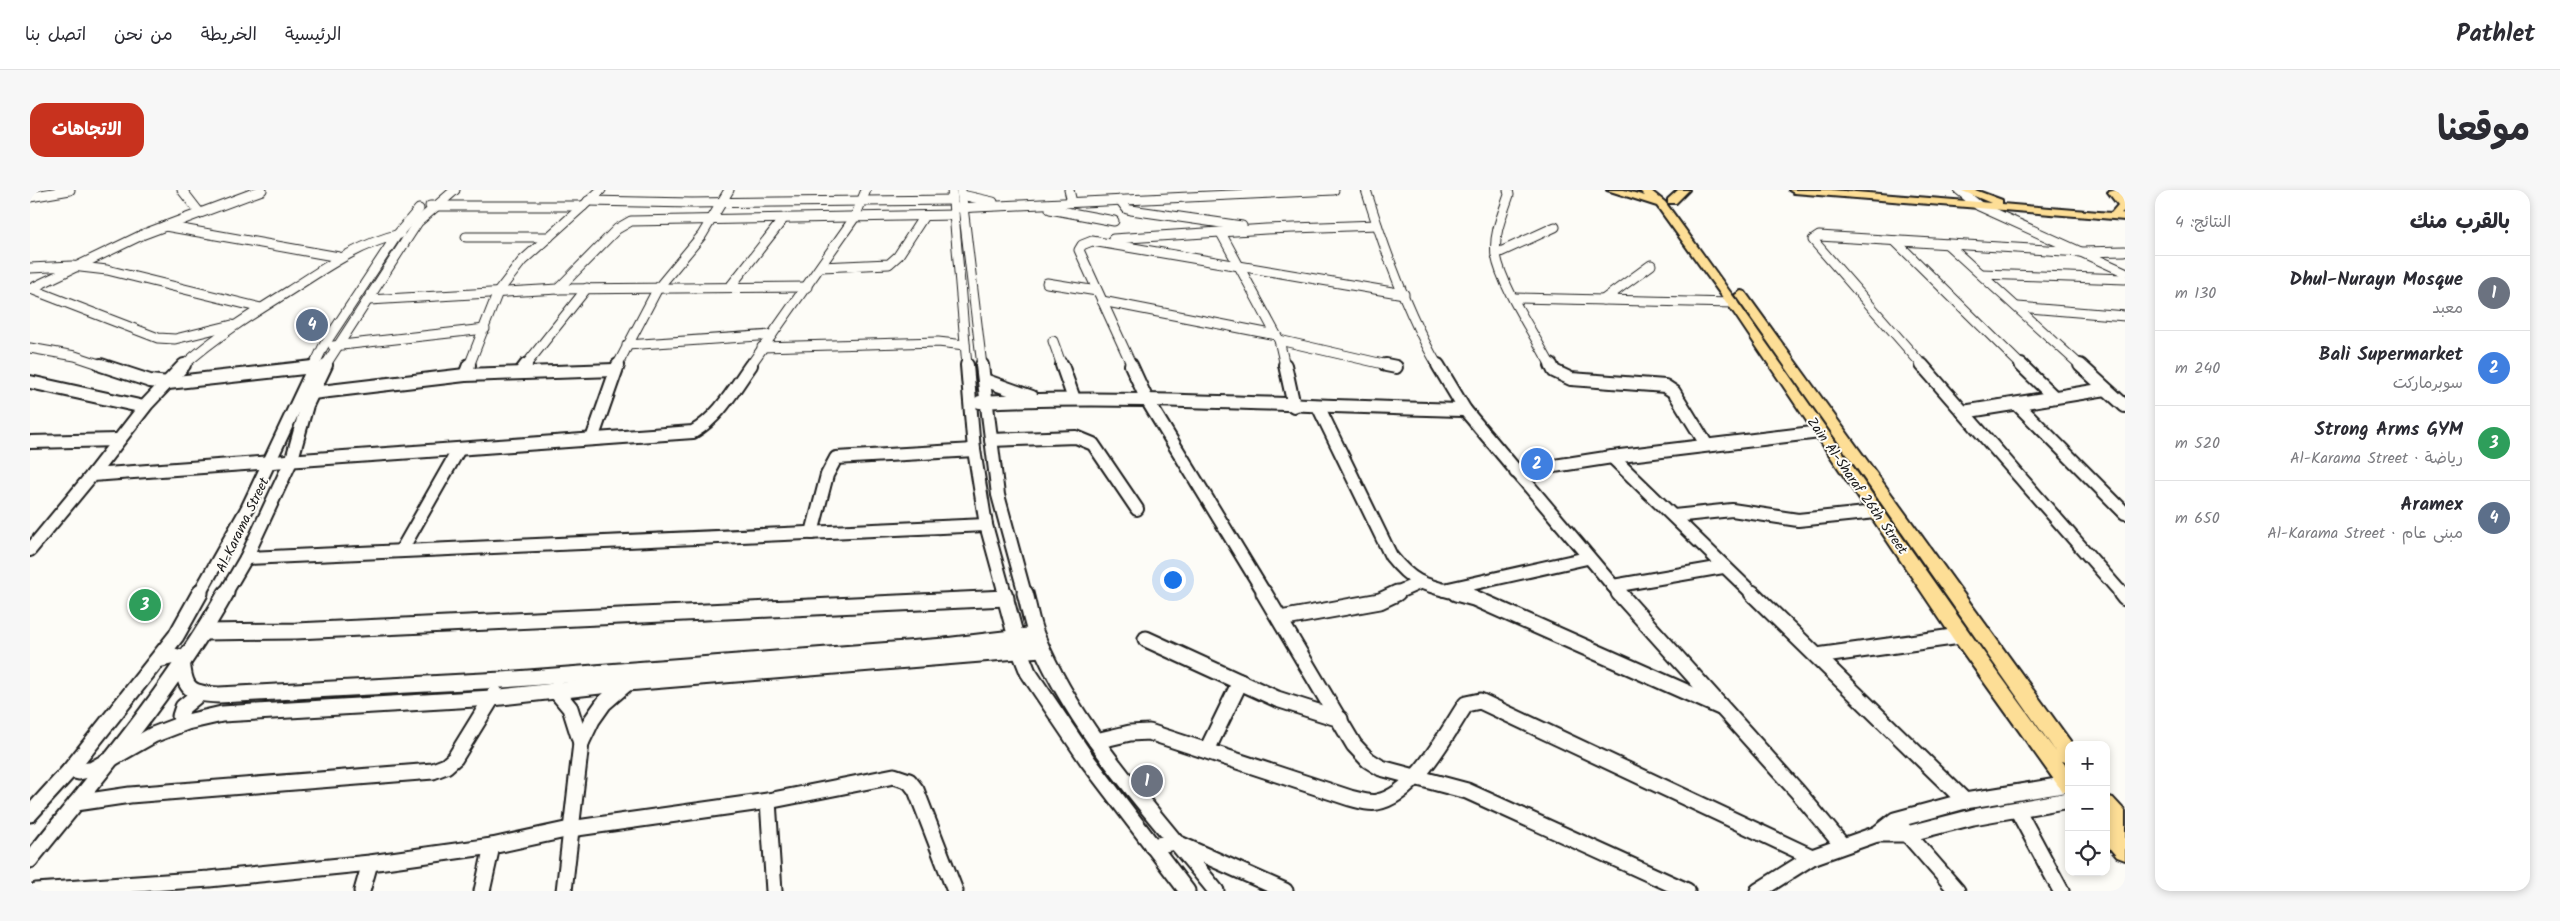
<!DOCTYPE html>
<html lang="ar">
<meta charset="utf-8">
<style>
:root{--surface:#fff;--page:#f7f7f7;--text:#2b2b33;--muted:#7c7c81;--line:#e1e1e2;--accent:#c8321e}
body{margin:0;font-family:Kalam,"Playpen Sans Arabic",sans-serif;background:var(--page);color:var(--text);direction:rtl}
.controls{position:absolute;right:15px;bottom:15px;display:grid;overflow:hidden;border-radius:10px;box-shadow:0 2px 8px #0003}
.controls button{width:45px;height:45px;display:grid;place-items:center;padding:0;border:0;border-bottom:1px solid var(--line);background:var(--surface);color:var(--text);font:25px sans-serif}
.you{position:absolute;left:1142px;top:389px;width:18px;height:18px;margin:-12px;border:4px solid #fff;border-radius:50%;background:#1a73e8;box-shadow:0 0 0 8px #1a73e833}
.badge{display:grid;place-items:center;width:32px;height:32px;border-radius:50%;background:var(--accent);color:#fff;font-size:16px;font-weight:700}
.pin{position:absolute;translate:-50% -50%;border:2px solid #fff;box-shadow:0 1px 5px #0006}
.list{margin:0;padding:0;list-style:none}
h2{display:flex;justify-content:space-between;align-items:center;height:65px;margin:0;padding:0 20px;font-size:21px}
h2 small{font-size:16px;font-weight:400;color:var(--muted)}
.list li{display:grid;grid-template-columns:32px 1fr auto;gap:15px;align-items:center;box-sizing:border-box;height:75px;padding:0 20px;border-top:1px solid var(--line)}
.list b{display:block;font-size:19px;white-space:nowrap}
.list p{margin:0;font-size:16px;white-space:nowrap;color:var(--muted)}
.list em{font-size:16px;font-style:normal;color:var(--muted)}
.icon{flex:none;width:28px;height:28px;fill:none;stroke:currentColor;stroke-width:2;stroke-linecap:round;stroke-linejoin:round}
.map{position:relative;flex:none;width:2095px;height:701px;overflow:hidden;direction:ltr;border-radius:15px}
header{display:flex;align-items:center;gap:30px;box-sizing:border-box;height:70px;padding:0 25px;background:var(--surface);border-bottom:1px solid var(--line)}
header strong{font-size:24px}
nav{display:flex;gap:28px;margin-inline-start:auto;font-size:18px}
.intro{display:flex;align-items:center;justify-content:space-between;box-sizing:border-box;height:120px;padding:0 30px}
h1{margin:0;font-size:35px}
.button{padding:12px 22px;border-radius:15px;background:var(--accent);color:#fff;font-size:18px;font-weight:700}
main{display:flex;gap:30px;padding:0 30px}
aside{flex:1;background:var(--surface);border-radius:15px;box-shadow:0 2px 8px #0003}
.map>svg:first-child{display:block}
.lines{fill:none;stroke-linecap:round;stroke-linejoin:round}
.minor-far2-casing{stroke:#1c1c1c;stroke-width:11}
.minor-far1-casing{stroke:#1c1c1c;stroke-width:16}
.minor-casing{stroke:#1c1c1c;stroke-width:19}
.major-casing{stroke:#1c1c1c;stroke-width:4}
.minor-far2{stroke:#fdfcf7;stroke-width:9}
.minor-far1{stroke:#fdfcf7;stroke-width:12}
.minor{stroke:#fdfcf7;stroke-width:15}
.major{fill:#fdde96;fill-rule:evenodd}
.labels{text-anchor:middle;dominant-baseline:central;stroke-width:4;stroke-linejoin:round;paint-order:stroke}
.street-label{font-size:14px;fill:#1c1c1c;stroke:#fdfcf7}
</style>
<header>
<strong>Pathlet</strong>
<nav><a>الرئيسية</a><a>الخريطة</a><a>من نحن</a><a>اتصل بنا</a></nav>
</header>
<div class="intro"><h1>موقعنا</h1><a class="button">الاتجاهات</a></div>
<main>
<aside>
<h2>بالقرب منك<small>النتائج: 4</small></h2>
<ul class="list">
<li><span class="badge" style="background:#6b7280">1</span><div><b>Dhul-Nurayn Mosque</b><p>معبد</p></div><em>130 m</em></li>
<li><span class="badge" style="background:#3f7fe0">2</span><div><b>Bali Supermarket</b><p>سوبرماركت</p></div><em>240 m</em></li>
<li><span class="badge" style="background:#2e9e5b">3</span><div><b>Strong Arms GYM</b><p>رياضة · Al-Karama Street</p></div><em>520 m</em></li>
<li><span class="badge" style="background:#5c6f8a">4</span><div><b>Aramex</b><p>مبنى عام · Al-Karama Street</p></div><em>650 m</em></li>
</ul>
</aside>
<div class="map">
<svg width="2095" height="701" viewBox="0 0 2095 701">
<rect width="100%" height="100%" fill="#fdfcf7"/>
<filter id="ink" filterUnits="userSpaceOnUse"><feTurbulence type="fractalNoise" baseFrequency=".02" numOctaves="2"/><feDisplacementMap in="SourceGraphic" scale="10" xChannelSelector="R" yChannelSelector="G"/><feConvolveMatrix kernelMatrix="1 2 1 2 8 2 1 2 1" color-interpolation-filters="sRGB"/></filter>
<g filter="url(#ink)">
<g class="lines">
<g class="minor-far2-casing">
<g id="minor-far2">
<polyline points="152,0 169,22"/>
<polyline points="922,0 937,176"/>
<polyline points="931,0 952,176"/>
<polyline points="1039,0 1041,8"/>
<path d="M 1336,0 C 1353,55 1379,127 1408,176"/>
<path d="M 1478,0 L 1479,5 C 1473,23 1463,45 1466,65 C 1472,98 1505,145 1521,176"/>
<polyline points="1929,0 1949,16 2095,82"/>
<polyline points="932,5 963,12"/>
<polyline points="0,7 40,0"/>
<polyline points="1090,10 1097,19 1101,20 1212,36"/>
<polyline points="558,11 662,13 923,10"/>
<polyline points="400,16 553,16"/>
<polyline points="926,18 1304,0"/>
<polyline points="1020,19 1084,31"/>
<polyline points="135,36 309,67"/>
<polyline points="1191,43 1249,150 1255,176"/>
<polyline points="436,47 519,47"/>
<polyline points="1083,49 1236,39 1347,35"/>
<polyline points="1865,51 1992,176"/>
<polyline points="1917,54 2051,176"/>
<polyline points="1466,64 1525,37"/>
<polyline points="791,77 859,74 868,66 894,26"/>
<polyline points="0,78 42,76 77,80 231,118"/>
<polyline points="1951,84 2095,89"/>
<polyline points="1017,93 1067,101"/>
<polyline points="700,97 754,28"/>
<polyline points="0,99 114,44 232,0"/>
<polyline points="1,99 128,148 145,149 202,135"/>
<polyline points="528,99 587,39 601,31 924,25"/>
<polyline points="1484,108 1703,113"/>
<polyline points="339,110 528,99 777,97"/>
<polyline points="1573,110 1621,75"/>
<polyline points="1072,111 1246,145"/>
<polyline points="1988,117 2095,126"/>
<polyline points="1249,150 1362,176"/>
<polyline points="1023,151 1032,176"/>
<polyline points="597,155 742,145"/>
<polyline points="303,156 455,139"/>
<polyline points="732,157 908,152 935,155"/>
<polyline points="0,158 45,166 75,176"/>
<path d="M 153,176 C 185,147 222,124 259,101 C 295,78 328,54 370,44"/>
<polyline points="284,176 293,157 367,45 389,19"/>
<polyline points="295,176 388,32 425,0"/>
<polyline points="439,176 468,102 492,71 571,0"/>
<polyline points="495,176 557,98"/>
<polyline points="587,176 628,98 672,45 699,0"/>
<polyline points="720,176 825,27 836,0"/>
<polyline points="1102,176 1049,60 1052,55 1062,51 1374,104"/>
<polyline points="1893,176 1783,50 1789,46 2051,62 2095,61"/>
</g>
</g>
<g class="minor-far1-casing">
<g id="minor-far1">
<polyline points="71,175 120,191 138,193 283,177"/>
<polyline points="937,175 944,260 956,335 975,404"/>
<polyline points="952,175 968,305 995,404"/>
<polyline points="1032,175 1044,209"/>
<polyline points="1101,175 1117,210 1235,404"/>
<polyline points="1255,175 1264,216"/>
<polyline points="1356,175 1366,177"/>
<polyline points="1408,175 1435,220 1590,404"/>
<polyline points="1521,175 1524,181 1541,189 1635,196 1644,202 1676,254"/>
<polyline points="1892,175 2092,404"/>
<polyline points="1991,175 2024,207"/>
<polyline points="2050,175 2095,216"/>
<polyline points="490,183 496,175"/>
<polyline points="435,185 439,175"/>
<polyline points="954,190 1002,207"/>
<polyline points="0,192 114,217"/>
<polyline points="282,203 435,185 585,180"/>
<path d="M 950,212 C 1112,204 1273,217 1435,220"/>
<polyline points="1987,214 2095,323"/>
<path d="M 1288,216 L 1361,366 C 1384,395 1396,395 1430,404"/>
<polyline points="1933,222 2076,199"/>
<polyline points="562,249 588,175"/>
<polyline points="961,250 1046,247 1063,254 1107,319"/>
<polyline points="0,252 88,250"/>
<polyline points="1582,267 1723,404"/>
<polyline points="1486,282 1582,267 1790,242"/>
<polyline points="62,285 117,214 154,175"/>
<polyline points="1644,326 1702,320 1768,330 1846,322"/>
<polyline points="782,343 797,285 806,268 944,260"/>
<path d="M 0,360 L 62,285 L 663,242 C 689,227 704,199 721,175"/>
<polyline points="371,361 429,259"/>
<polyline points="216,368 956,335"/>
<polyline points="1583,396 1693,377"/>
<polyline points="1414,400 1557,368"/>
<polyline points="169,404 217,319 285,175"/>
<polyline points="195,404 216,368 262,269 277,215 296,175"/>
<polyline points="1364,404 1389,393"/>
</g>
</g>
<g class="minor-casing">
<g id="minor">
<polyline points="974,403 990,462 998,482 1058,571 1157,701"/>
<path d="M 995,403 C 999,417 1001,433 1007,447 C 1046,542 1122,621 1186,701"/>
<polyline points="1234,403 1324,555 1338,570 1351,578 1437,601 1657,701"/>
<polyline points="1426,403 1444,408 1690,517"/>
<polyline points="1589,403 1767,601 1812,655"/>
<polyline points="1722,403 1935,611"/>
<polyline points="2091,403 2095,408"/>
<polyline points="1250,429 1350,411 1367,403"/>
<polyline points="174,442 266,441 976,408"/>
<polyline points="1116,449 1247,509 1310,529"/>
<polyline points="1787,466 1930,446"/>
<path d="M 128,470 L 144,466 L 152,468 C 154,497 157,504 189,505 L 472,490 L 915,456 L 1006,445"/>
<polyline points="525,500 540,518 551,553"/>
<polyline points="154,532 150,526 153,517 170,503"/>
<path d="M 1066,551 L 1100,543 L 1119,542 L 1320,608 C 1329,610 1338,614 1347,612 C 1385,605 1416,544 1436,514 L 1450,511 L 1782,667"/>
<polyline points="1177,560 1210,492"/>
<polyline points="40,580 49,582 63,579 123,545 157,532 192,524 462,508 597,493 1011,459"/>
<polyline points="738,611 744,701"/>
<polyline points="46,613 100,605 403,581 416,576 425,568 465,503"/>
<polyline points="1988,621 2031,701"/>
<polyline points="0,624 40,580 146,446 170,403"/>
<polyline points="1873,639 1927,701"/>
<polyline points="1847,644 1865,630 1935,611 2039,594"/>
<polyline points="1122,656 1145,652 1255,701"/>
<path d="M 0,670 C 69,584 142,499 196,403"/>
<polyline points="6,701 179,689 340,673 462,656 540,639 738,611 864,586 879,591 886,600 925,701"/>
<polyline points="332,701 340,673"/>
<polyline points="452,701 462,656"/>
<polyline points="534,701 551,553 562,530 574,513 597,493"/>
<polyline points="1728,701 1782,667 1847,644 1877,644 1943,627 2039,610"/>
</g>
</g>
<g class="major-casing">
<g id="major">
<path d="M 1577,0 L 1594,0 L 1615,6 L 1609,0 L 1620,0 L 1635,12 C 1768,193 1892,381 2026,562 L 1705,105 L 1711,101 L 1715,102 L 2043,555 L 2039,555 L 2039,573 L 2032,571 L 2039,579 L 2039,603 L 2032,601 L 1924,450 L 1704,123 L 1627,16 Z"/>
<polygon points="1648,0 1659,0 1646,13 1638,13 1638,9"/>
<polygon points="1759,0 1801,0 1961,13 1930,0 1945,0 1972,10 1972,14 2081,23 2088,15 2078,2 2087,0 2095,10 2095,20 2091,23 2095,24 2095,30 1764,3"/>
<polygon points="2076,606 2083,608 2095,621 2095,670 2087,667 2076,654"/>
</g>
</g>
<use href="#minor-far2" class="minor-far2"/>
<use href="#minor-far1" class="minor-far1"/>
<use href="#minor" class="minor"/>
<use href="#major" class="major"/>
</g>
</g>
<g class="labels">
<g class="street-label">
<text transform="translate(1827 296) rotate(55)">Zain Al-Sharaf 26th Street</text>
<text transform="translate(213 335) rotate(-64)">Al-Karama Street</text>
</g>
</g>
</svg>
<div class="controls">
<button>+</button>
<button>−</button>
<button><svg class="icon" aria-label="locate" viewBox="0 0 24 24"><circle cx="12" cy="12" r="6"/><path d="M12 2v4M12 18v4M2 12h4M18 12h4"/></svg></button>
</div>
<div class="you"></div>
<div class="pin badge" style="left:1117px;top:591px;background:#6b7280">1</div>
<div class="pin badge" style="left:1507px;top:274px;background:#3f7fe0">2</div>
<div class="pin badge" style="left:115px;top:415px;background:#2e9e5b">3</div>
<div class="pin badge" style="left:282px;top:135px;background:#5c6f8a">4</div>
</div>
</main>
